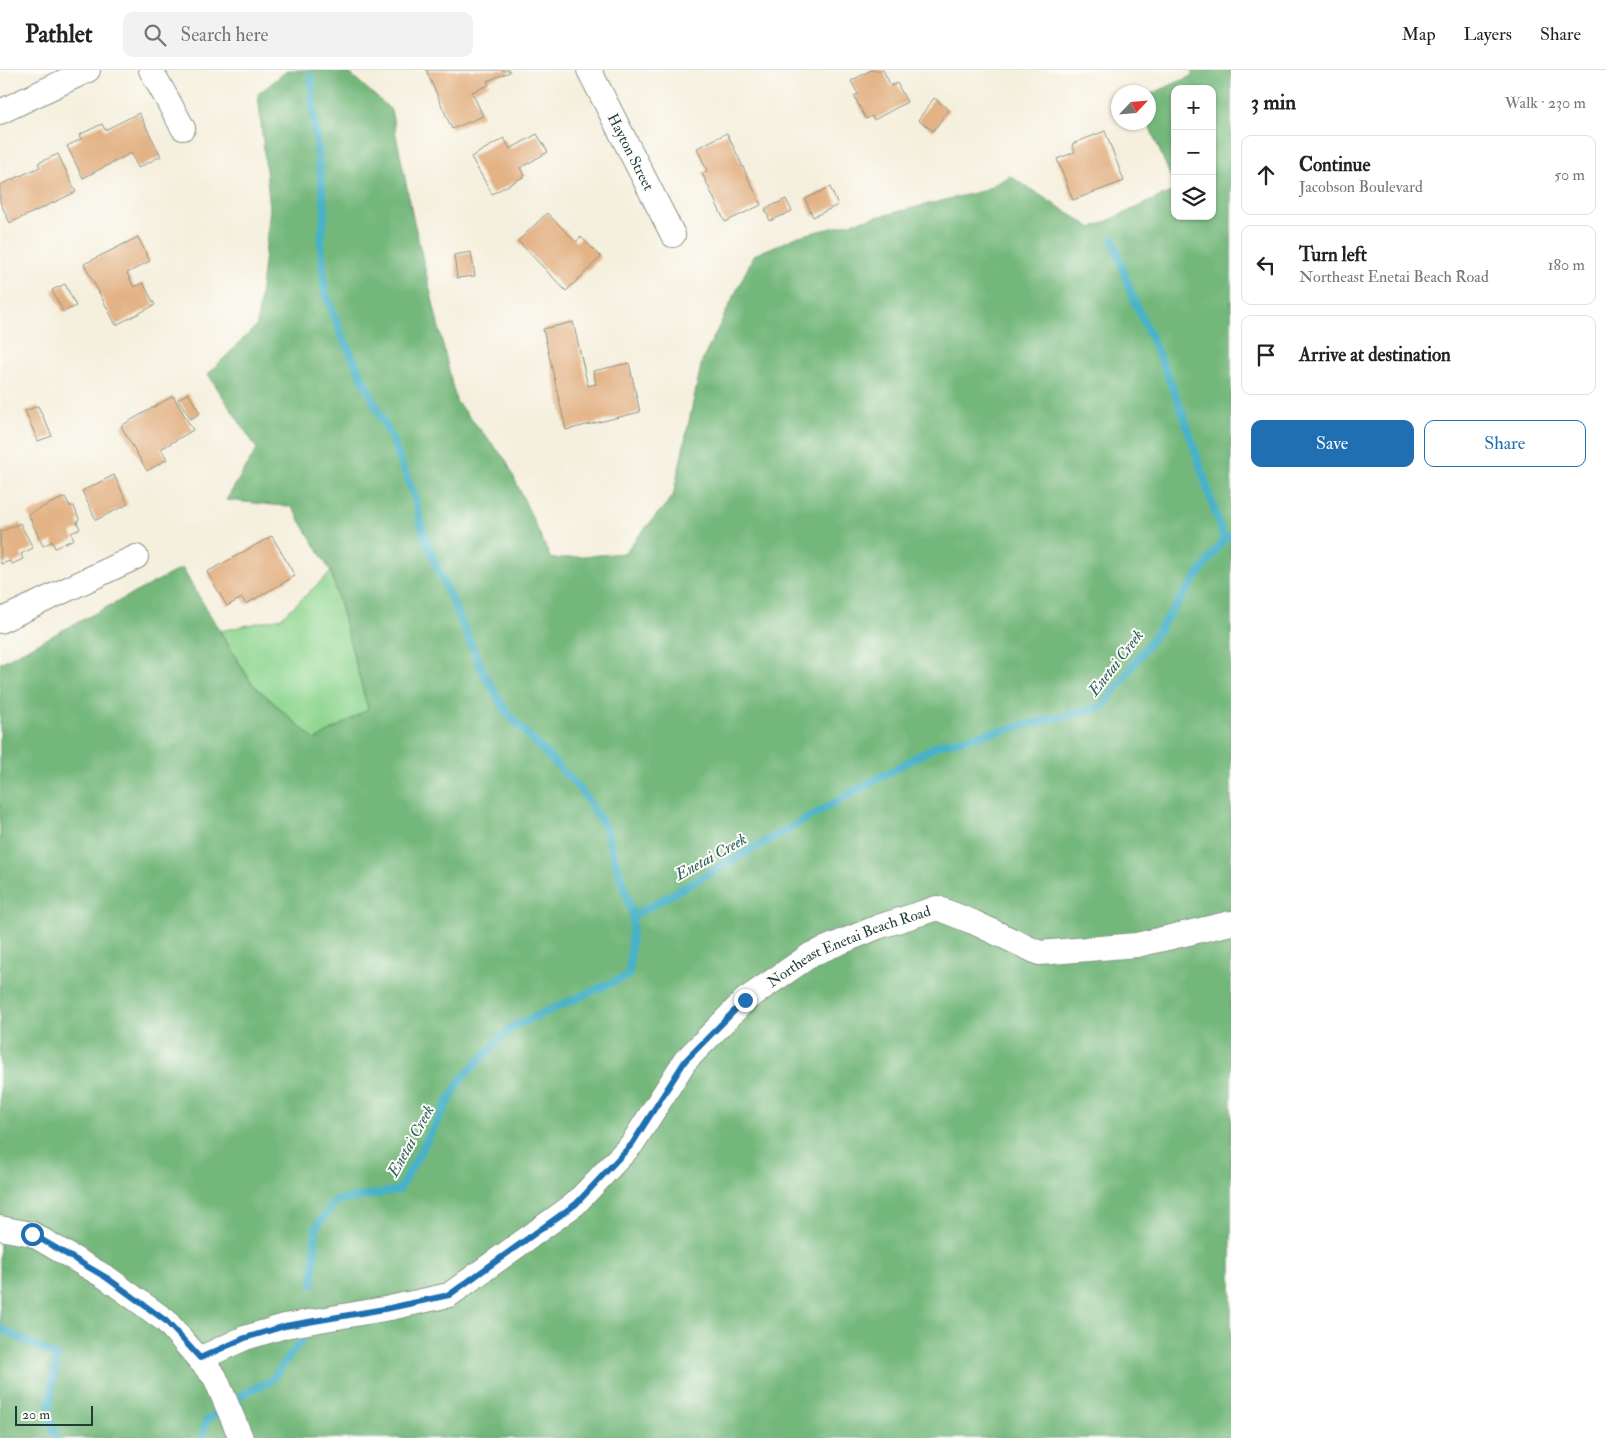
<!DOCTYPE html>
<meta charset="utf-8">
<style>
:root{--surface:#fff;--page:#f2f2f2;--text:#222;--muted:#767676;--line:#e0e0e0;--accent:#1f6fb2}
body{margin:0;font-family:"IM FELL Double Pica",serif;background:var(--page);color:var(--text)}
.controls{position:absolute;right:15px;top:15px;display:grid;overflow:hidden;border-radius:10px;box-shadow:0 1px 4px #0004}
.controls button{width:45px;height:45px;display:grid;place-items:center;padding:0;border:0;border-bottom:1px solid var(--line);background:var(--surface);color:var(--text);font:25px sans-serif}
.compass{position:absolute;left:1111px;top:15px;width:45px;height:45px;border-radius:50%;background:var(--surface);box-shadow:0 1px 4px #0004;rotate:64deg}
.scale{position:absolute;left:15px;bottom:12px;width:78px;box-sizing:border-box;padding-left:5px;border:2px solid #1f3d34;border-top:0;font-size:14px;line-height:18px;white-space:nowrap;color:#1f3d34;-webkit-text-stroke:4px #fdfcf7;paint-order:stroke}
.stop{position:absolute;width:15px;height:15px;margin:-11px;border:4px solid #1f6fb2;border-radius:50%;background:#fff}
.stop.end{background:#1f6fb2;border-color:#fff;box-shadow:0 1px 5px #0008}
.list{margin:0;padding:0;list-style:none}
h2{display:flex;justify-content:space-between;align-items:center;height:65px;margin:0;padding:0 20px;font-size:21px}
h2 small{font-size:16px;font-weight:400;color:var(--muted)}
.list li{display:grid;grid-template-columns:32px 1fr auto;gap:15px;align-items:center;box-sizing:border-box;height:80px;margin:0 10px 10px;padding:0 10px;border:1px solid var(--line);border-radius:10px}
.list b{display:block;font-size:19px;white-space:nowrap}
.list p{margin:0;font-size:16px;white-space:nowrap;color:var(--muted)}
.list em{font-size:16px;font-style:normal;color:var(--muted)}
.actions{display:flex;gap:10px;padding:15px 20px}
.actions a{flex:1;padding:11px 0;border:1px solid var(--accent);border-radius:10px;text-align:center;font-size:18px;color:var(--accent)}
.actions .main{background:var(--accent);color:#fff}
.icon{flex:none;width:28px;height:28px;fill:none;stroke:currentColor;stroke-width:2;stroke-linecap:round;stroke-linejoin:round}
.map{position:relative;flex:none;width:1231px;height:1368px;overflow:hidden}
header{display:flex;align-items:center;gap:30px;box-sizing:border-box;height:70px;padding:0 25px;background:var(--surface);border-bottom:1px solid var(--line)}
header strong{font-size:24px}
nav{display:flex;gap:28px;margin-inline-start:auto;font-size:18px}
.search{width:350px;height:45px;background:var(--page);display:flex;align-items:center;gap:12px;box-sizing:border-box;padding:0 18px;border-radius:10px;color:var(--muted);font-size:19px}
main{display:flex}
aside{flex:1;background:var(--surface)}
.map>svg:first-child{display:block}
.green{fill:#8fd690;stroke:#578a62}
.forest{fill:#73b77a;stroke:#497a57}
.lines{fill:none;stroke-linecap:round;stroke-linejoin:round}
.stream{stroke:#4ab2c8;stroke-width:8}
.building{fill:#e3b285}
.minor-casing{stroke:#8a9688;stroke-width:26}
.minor{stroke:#fff;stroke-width:24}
.route{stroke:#1f6fb2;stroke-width:6}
.labels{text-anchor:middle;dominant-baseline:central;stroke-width:4;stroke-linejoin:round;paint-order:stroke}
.street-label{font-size:15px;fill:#1f3d34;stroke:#fdfcf7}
.water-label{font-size:16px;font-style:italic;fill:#2c6060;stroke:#fdfcf7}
</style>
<header>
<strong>Pathlet</strong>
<div class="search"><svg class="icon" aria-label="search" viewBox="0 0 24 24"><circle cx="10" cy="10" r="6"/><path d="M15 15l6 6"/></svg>Search here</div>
<nav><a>Map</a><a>Layers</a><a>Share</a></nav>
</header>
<main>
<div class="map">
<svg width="1231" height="1368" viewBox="0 0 1231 1368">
<rect width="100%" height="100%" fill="#fdfcf7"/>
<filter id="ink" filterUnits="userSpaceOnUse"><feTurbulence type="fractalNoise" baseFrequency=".02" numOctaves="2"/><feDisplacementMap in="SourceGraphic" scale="10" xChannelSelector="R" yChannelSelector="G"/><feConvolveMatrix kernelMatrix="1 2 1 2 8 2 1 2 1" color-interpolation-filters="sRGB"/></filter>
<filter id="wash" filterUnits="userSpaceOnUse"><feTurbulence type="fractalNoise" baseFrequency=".0096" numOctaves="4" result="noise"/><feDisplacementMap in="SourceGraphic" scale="20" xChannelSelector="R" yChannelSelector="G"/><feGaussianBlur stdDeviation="1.12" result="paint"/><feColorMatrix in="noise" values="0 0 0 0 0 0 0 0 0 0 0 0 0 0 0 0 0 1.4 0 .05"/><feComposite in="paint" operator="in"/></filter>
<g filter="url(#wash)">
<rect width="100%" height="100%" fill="#f5efdd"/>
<polygon class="green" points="331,502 368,640 315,670 252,613 220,561 281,548"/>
<polygon class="forest" points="288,0 346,0 391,40 412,143 456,331 506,390 551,489 624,483 673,426 702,291 754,185 799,166 982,121 1010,106 1092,158 1175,120 1175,146 1212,146 1212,19 1175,19 1175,117 1148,53 1149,25 1191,6 1193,0 1231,0 1231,1368 0,1368 0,593 182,498 251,613 315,670 368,639 331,502 292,437 226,430 257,379 208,304 257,255 270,139 258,24"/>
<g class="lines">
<g class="stream">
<polyline points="311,7 314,51 325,140 321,173 325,222 342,266 391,367 414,425 425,469 484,604 507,643 581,720 605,757 633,846"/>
<polyline points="1113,169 1131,223 1168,306 1184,347 1224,469"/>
<polyline points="313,1214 316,1157 336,1131 399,1120 461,1009 512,957 629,905 633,846 938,675 1103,637 1224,469 1231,465"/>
<polyline points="0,1258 57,1287 48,1343 56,1368"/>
<polyline points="202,1368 206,1351 243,1324 272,1310 305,1265"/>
</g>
</g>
<g id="blocks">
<g class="building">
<polygon points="426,0 509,0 510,2 487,11 489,15 472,22 483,46 452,59"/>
<polygon points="871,0 883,0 891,16 897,13 907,32 874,50 872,46 866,49 854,26 858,24 851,11"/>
<polygon points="934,28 949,40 933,61 918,50"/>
<polygon points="139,43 161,86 138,98 131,83 83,108 67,76 81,69 79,65 102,54 105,60"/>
<polygon points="1105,61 1124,111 1073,130 1057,89 1075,82 1072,74"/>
<polygon points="727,63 761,135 725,152 702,103 707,101 697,78"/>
<polygon points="537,64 548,82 520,98 525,106 492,124 471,87 504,68 510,79"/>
<polygon points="58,84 76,122 10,153 0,132 0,115 40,97 38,93"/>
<polygon points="830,117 838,135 813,147 805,129"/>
<polygon points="786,129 792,141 770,151 765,139"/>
<polygon points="547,143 576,172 581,167 601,187 566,221 518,171"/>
<polygon points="138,167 150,191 127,203 134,217 143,213 155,235 116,255 84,194"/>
<polygon points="471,182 475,206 457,208 454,185"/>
<polygon points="65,214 76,236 63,242 52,220"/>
<polygon points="573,252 588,316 596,314 593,301 629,293 640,342 566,360 543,259"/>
<polygon points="188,323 200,343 191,349 178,329"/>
<polygon points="173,326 193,360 161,379 167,389 147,401 121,356"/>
<polygon points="38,336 52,366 38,371 25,341"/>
<polygon points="114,405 128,434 96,450 82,421"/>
<polygon points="65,427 70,436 74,436 79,449 77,452 80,459 71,463 74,469 55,478 52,471 43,476 28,444"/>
<polygon points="20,453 33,478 21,484 23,489 12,494 10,491 1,494 0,462"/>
<polygon points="272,466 295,506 246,534 242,528 227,536 207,502"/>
</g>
</g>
</g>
<g filter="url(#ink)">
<use href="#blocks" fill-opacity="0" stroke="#8a9688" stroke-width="1"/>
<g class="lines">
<g class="minor-casing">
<g id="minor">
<polyline points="151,0 183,58"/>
<path id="s1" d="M 589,0 L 673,165"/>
<polyline points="0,42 88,0"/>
<polyline points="0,551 136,487"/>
<polyline points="0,1158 32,1164 107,1208 166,1251 199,1289"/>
<path id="s2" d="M 241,1368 L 215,1307 L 199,1289 L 245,1268 L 285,1256 L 390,1238 L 449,1225 L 575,1134 L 632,1074 L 685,991 L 745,930 L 812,884 L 878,857 L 937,838 L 973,852 L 1039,883 L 1137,875 L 1231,853"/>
</g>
</g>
<use href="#minor" class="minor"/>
</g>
</g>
<g class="lines" filter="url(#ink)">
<polyline class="route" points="32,1164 107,1208 166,1251 200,1288 245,1268 285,1256 390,1238 449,1225 576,1134 632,1074 685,991 745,930"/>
</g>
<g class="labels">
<g class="street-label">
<text stroke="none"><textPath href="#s1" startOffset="92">Hayton Street</textPath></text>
<text stroke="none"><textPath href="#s2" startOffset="890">Northeast Enetai Beach Road</textPath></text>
</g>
<g class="water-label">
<text transform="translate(1116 593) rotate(-52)">Enetai Creek</text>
<text transform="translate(711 787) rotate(-29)">Enetai Creek</text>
<text transform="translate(411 1071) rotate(-61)">Enetai Creek</text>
</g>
</g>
</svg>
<div class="controls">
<button>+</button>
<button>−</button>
<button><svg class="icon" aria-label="layers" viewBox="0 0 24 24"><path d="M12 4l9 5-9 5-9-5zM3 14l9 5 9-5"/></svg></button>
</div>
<svg class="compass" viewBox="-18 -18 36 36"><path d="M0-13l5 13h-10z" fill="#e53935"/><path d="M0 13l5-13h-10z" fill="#767676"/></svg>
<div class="scale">20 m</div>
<div class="stop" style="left:32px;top:1164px"></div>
<div class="stop end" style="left:745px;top:930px"></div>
</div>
<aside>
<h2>3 min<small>Walk · 230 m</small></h2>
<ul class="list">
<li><svg class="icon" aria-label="ahead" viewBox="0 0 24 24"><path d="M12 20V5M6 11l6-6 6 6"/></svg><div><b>Continue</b><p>Jacobson Boulevard</p></div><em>50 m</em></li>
<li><svg class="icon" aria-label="left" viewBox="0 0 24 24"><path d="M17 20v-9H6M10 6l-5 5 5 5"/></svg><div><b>Turn left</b><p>Northeast Enetai Beach Road</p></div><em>180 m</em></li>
<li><svg class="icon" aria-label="arrive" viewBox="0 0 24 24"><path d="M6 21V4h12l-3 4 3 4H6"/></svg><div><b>Arrive at destination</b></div></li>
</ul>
<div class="actions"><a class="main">Save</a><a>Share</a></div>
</aside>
</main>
